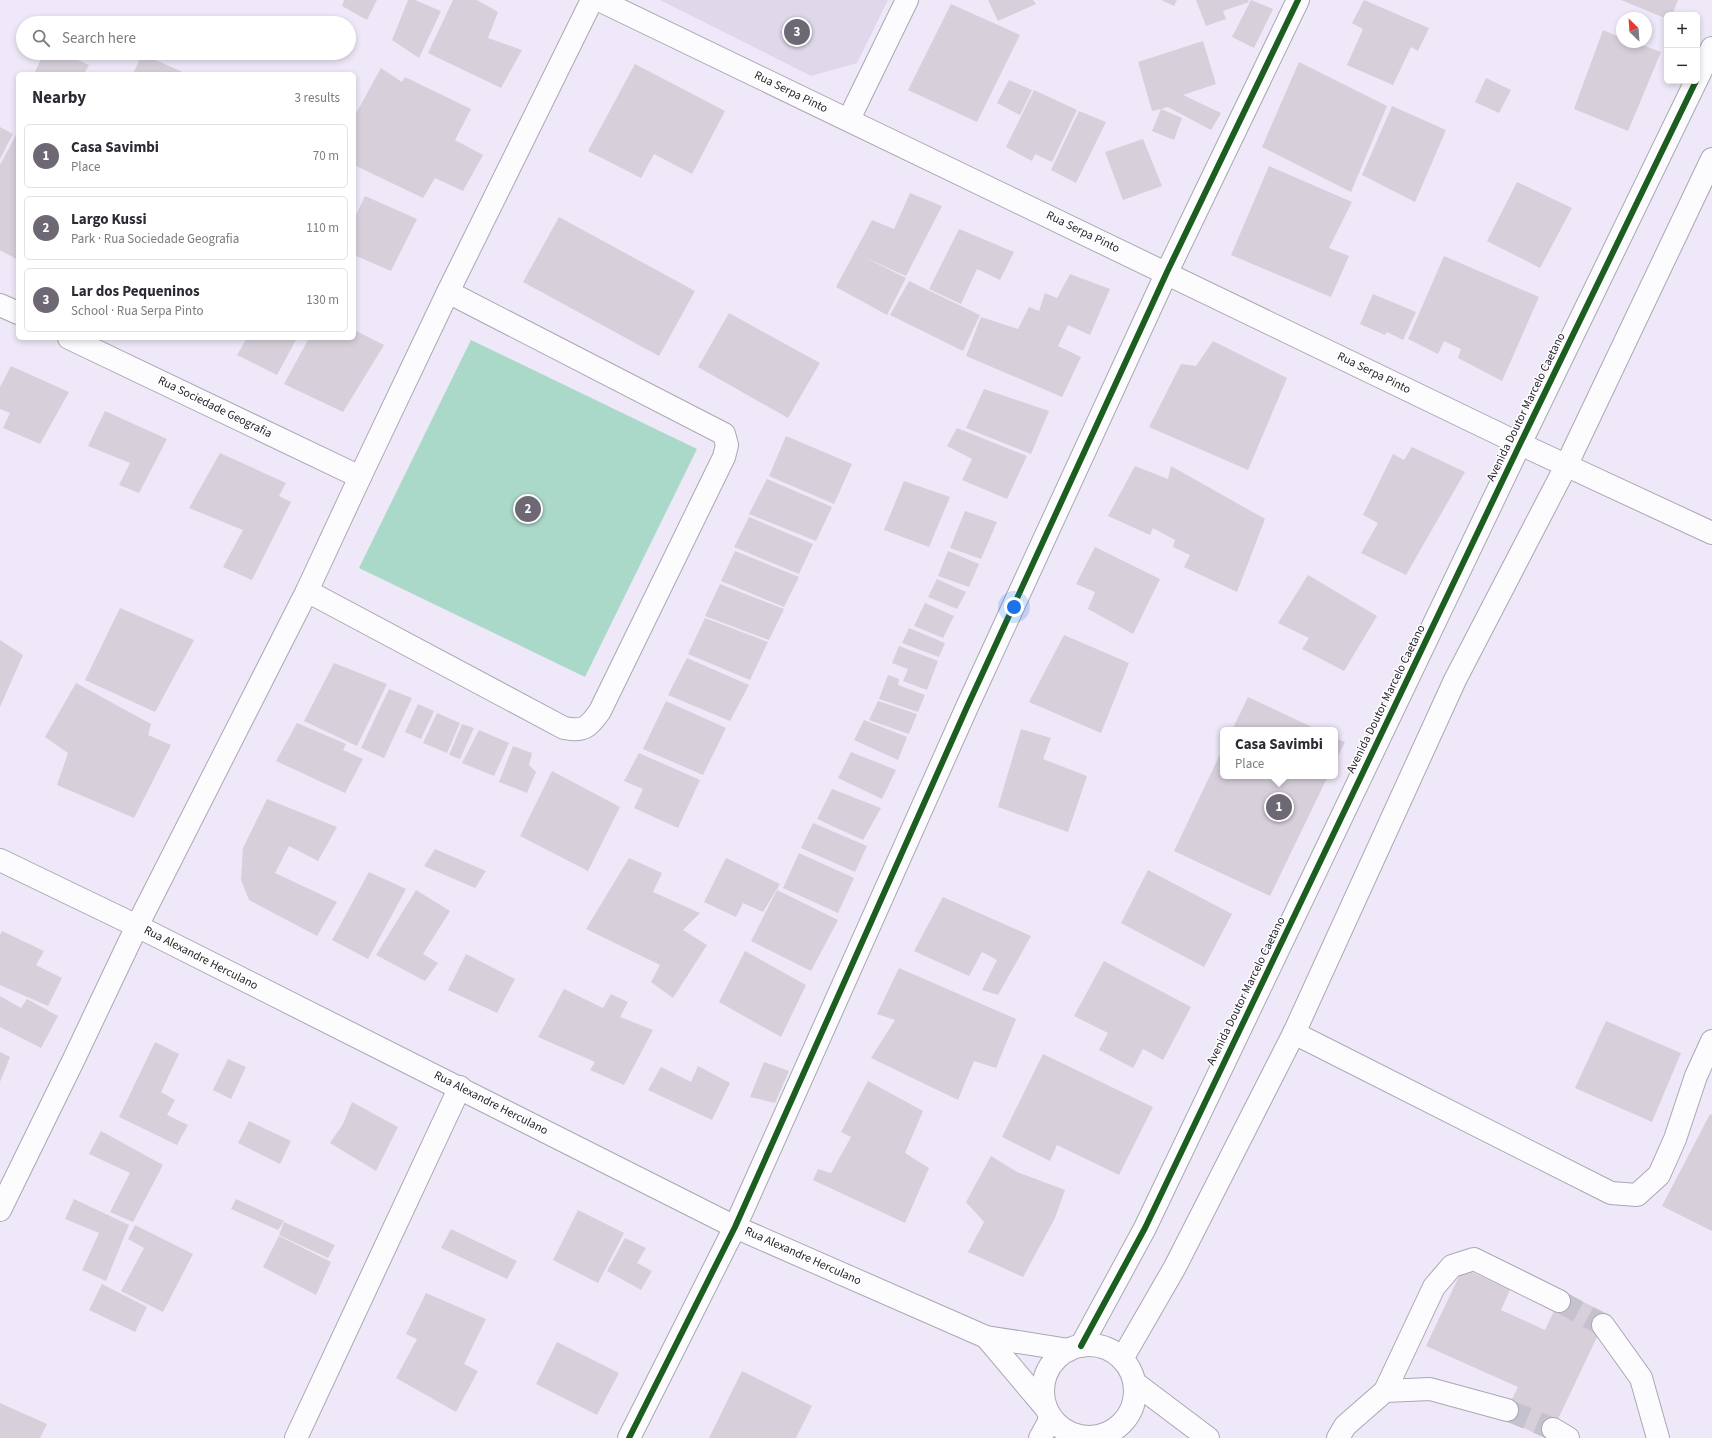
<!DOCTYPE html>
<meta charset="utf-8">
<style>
:root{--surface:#fff;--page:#f2f2f3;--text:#2b2b33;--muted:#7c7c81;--line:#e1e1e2;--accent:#6d6874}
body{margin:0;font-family:"Source Sans 3",sans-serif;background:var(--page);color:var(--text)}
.controls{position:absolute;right:12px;top:12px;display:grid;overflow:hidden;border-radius:6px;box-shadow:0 2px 6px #0003}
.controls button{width:36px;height:36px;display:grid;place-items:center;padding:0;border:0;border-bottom:1px solid var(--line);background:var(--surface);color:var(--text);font:20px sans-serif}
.compass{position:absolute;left:1616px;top:12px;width:36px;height:36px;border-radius:50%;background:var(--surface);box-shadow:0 2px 6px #0003;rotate:335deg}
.you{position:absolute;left:1014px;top:607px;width:14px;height:14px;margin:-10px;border:3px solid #fff;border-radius:50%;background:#1a73e8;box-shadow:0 0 0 6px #1a73e833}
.badge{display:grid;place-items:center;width:26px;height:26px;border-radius:50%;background:var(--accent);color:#fff;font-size:13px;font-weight:700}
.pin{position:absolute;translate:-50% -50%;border:2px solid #fff;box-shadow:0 1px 4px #0006}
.popup{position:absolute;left:1220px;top:727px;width:118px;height:52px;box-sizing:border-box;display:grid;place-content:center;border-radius:6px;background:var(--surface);filter:drop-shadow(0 1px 3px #0005);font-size:13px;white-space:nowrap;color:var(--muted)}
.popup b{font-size:15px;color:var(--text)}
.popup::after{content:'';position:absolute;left:50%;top:100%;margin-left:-8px;border:8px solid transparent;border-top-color:var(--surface)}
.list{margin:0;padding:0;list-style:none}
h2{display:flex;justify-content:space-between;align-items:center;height:52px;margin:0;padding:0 16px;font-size:17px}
h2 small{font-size:13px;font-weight:400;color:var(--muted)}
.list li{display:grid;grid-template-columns:26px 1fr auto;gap:12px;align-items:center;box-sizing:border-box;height:64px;margin:0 8px 8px;padding:0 8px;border:1px solid var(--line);border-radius:6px}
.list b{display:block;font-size:15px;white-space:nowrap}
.list p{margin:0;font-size:13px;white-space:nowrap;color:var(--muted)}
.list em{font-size:13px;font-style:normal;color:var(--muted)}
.icon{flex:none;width:22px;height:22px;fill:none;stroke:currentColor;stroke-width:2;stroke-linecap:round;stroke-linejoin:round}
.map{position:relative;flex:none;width:1712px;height:1438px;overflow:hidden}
.search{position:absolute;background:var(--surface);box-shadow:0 2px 6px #0003;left:16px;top:16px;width:340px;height:44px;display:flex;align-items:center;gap:10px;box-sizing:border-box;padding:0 14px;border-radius:22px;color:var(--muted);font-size:15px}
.panel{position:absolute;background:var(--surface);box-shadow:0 2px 6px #0003;left:16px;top:72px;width:340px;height:268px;border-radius:6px}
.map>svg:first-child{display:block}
.education{fill:#dfd8ea}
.green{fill:#abd9c9}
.building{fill:#d7d0db}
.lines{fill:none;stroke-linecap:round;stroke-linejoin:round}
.minor-tunnel{stroke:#c6c1cf;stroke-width:22;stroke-dasharray:22 11;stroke-linecap:butt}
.minor-casing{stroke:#aba7b3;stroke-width:24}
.major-casing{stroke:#aba7b3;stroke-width:24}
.minor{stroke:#fcfcfe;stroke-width:22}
.major{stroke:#fcfcfe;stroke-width:22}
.cycleway-casing{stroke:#fff;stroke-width:8}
.cycleway{stroke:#1b5e20;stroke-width:6}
.labels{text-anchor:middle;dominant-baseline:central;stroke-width:3;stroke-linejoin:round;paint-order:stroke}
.street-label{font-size:12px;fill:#27232d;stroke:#fff}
</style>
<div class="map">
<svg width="1712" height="1438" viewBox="0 0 1712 1438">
<rect width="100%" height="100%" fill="#eee8f8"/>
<polygon class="education" points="660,0 888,0 857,63 811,76"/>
<polygon class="green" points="471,340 697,449 585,677 359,568"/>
<g class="building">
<polygon points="344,0 377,0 367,20 342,6"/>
<polygon points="408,0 415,0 441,11 419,58 392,40"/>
<polygon points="453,0 477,0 498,12 488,38 522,50 501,88 428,53"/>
<polygon points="988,0 1033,0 1036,4 998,21"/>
<polygon points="1161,0 1177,0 1174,6"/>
<polygon points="1196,0 1248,0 1249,2 1223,11 1226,19 1206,26"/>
<polygon points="1251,0 1273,9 1254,48 1232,37"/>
<polygon points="1364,0 1429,28 1418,51 1411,47 1393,85 1347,65 1363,29 1352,23"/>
<polygon points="1621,0 1678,0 1672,15 1667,15 1667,19"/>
<polygon points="951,4 1020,35 977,122 908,90"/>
<polygon points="1603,30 1622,38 1622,42 1634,42 1661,52 1628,131 1574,109"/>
<polygon points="1203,41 1216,84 1183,95 1221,113 1211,130 1168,107 1161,109 1182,118 1174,140 1152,131 1161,109 1152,111 1138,62"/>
<polygon points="44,53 62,53 89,65 84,74 34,74"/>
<polygon points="142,54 187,74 133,74"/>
<polygon points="1299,62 1387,106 1351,192 1262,147"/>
<polygon points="635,64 725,111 692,174 654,154 641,178 588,151"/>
<polygon points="381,68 402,82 405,77 471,109 455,140 483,155 463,191 435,178 423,198 354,165 354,117"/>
<polygon points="1486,78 1511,90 1499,113 1475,102"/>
<polygon points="1009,80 1032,90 1020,115 997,103"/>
<polygon points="1034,90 1077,110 1052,162 1035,154 1032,161 1006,147"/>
<polygon points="1392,106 1446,130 1415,202 1362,175"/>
<polygon points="1079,111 1106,122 1076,183 1051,170"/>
<polygon points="0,127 13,134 0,159"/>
<polygon points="18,131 18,260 0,250 0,165"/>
<polygon points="1143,139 1162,186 1123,200 1105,152"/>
<polygon points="1269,166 1352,202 1329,248 1349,256 1331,297 1231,255"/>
<polygon points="1517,182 1572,208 1540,268 1487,241"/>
<polygon points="910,193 942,206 906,276 862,256 906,278 887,315 836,287 872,220 894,229"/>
<polygon points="365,196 417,219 391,271 354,255 354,219"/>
<polygon points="559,217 695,291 659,356 523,282"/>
<polygon points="959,229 1014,252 1000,280 977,269 961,304 929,289"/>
<polygon points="1444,256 1539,297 1502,381 1458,358 1461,349 1444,341 1438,354 1408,339"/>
<polygon points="1070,274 1110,289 1090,335 1068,325 1058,346 1081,357 1062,397 966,356 981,317 1018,329 1029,307 1039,311 1045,293 1057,298"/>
<polygon points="909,281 980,315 963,351 890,315"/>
<polygon points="1373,294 1416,312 1403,340 1387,332 1385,335 1360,324"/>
<polygon points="729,313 820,363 788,418 698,367"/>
<polygon points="354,330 384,345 343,412 284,384 309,338 354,338"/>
<polygon points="247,338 297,338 277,375 237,355"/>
<polygon points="1213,341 1287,378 1248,470 1149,427 1181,364 1196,366"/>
<polygon points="11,366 69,392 40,444 3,428 10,413 0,409 0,387"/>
<polygon points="984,389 1049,411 1031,454 966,428"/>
<polygon points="105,411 167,439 139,493 119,485 130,463 88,446"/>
<polygon points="957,428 1027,456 1007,499 962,480 972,459 947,446"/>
<polygon points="786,436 852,464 834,504 769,476"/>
<polygon points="1412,447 1465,472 1406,575 1361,553 1378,523 1363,515 1393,454 1404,460"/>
<polygon points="220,453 286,483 279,496 291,502 252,580 223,567 243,530 189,508"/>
<polygon points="1135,466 1168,479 1171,466 1265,519 1237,592 1184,567 1190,555 1173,547 1175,540 1153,528 1150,535 1108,516"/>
<polygon points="767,479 832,507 816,541 749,514"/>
<polygon points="904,481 950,497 929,547 884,530"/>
<polygon points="965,511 997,522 981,559 950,548"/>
<polygon points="749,517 813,544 799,574 734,547"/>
<polygon points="1095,547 1160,579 1133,634 1088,609 1095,592 1076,584"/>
<polygon points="735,551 799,577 784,607 721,581"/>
<polygon points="948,551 979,564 969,587 938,576"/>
<polygon points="1308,575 1377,616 1344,671 1302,649 1309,638 1278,623"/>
<polygon points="937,579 966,592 957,609 928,597"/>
<polygon points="720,584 784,609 769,640 705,616"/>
<polygon points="925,603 954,616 943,638 914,626"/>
<polygon points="120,608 194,640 155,712 85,680"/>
<polygon points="705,618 768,642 750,680 688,654"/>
<polygon points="909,628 945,643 939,657 902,643"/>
<polygon points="1064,635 1129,663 1101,733 1029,702"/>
<polygon points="0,640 23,655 0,707"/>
<polygon points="899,646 938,661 927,690 903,681 908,669 892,663"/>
<polygon points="687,658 749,685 730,721 668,695"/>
<polygon points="334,663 387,684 357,746 304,721"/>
<polygon points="888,675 899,679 898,685 925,695 918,712 879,699"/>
<polygon points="76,683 151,724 148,735 171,745 134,818 57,785 68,753 45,737"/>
<polygon points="389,689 412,698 384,758 361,748"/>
<polygon points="1248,697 1318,730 1232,730"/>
<polygon points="666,701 726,728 703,775 643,749"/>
<polygon points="878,701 917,714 909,734 869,720"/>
<polygon points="418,704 434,711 421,739 405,732"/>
<polygon points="437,713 460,723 447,753 423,743"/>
<polygon points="864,720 907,737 898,760 854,740"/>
<polygon points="297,723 346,744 343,750 363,759 345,793 276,761"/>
<polygon points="462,724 474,728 460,759 449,755"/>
<polygon points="1021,729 1051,738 1043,759 1087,776 1068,832 998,807"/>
<polygon points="479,730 509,743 494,776 462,763"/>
<polygon points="1335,738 1345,742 1335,762"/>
<polygon points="513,746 532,753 529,765 536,772 527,793 499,782"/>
<polygon points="1223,748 1223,776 1328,776 1270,896 1174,851"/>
<polygon points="851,752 896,770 882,799 838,778"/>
<polygon points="639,753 700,780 678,828 634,808 643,789 624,781"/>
<polygon points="552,771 620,807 588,871 520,836"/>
<polygon points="832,789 881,808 863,840 817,819"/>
<polygon points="267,799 337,827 318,861 289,846 275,873 337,902 317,936 249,900 241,880 243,848"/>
<polygon points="813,823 867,846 855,872 801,848"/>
<polygon points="435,849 486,871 475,888 424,866"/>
<polygon points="799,853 854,878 838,913 783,888"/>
<polygon points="629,858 662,873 653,892 700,913 683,930 707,945 673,998 651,982 660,965 586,929"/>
<polygon points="726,858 780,884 763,912 743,903 736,917 704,902"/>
<polygon points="1148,870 1232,914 1204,967 1121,923"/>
<polygon points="369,872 406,889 368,959 332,940"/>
<polygon points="416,890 450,911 423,954 438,963 425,981 376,955"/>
<polygon points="777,890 838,920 811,971 751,941"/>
<polygon points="943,897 1031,936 998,995 982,990 997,960 982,952 969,976 914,951"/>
<polygon points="2,931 44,951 36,965 62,978 48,1006 0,985 0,935"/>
<polygon points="745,951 806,985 781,1037 719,1002"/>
<polygon points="466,954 515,979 497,1013 448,990"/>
<polygon points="1104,961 1191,1007 1163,1060 1143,1049 1133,1068 1099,1050 1108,1033 1074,1016"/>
<polygon points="899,968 1016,1019 996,1068 974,1061 958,1100 871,1058 895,1020 877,1014"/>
<polygon points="564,989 603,1008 611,994 628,1002 620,1017 653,1030 624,1085 590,1070 595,1062 538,1037"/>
<polygon points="0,996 21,1008 27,999 58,1016 41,1048 0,1027"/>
<polygon points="1606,1021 1681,1053 1652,1122 1575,1088"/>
<polygon points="155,1042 179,1054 161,1092 175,1100 167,1115 188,1125 177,1145 119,1117"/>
<polygon points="0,1052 10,1057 0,1082"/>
<polygon points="1043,1054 1153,1107 1119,1175 1057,1145 1050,1161 1002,1137"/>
<polygon points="228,1059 246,1067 231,1099 213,1090"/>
<polygon points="764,1062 789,1071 775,1103 750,1097"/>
<polygon points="698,1066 730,1083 712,1120 648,1090 661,1067 691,1082"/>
<polygon points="868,1081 923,1111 905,1153 929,1168 905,1223 813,1180 818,1169 831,1173 851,1137 841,1132"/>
<polygon points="352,1102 398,1127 376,1171 330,1143 343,1124"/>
<polygon points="1710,1114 1712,1115 1712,1231 1662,1206"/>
<polygon points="249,1121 291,1141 280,1164 238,1143"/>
<polygon points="101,1131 163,1165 133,1222 110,1212 130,1173 89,1154"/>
<polygon points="991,1156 1017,1172 1065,1190 1055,1218 1023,1277 968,1252 984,1222 966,1202"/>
<polygon points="74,1199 129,1225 106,1281 82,1270 99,1233 65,1219"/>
<polygon points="236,1199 284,1221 278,1230 231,1209"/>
<polygon points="578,1210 624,1233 598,1283 553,1260"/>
<polygon points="284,1222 335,1245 328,1258 279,1235"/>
<polygon points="135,1225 193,1254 163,1312 121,1291 144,1248 128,1239"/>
<polygon points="451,1229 517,1261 507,1279 441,1248"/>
<polygon points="279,1236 331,1262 316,1295 263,1267"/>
<polygon points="625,1238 646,1248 637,1263 652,1271 641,1290 607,1271"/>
<polygon points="1463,1268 1510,1290 1501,1310 1545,1330 1563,1292 1608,1314 1549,1438 1545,1438 1503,1418 1518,1387 1426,1346"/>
<polygon points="102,1284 147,1307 135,1332 89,1310"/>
<polygon points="426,1293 486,1319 464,1364 478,1371 456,1412 396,1378 417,1339 406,1334"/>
<polygon points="557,1342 619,1373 597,1415 536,1384"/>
<polygon points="742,1371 812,1406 796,1438 709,1438"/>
<polygon points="0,1403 47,1424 40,1438 0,1438"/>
</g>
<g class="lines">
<g class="minor-tunnel">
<polyline points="1559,1301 1603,1325"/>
<polyline points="1507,1410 1553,1429"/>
</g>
<g class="minor-casing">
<g id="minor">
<polyline points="599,0 1520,444 1712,533"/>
<polyline points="1697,79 1712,48"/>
<polyline points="849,119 907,0"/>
<polyline points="0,305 18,313"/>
<polyline points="69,338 360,477"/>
<path d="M 307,591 L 564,728 C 584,732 589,727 600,711 L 724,457 L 727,445 L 724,434 L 448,292"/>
<polyline points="1294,1033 1611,1193 1637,1195 1659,1175 1675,1139 1696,1076 1712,1041"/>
<polyline points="0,1210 73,1061 137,926 307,591 360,477 448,292 592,0"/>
<polyline points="1603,1325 1641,1378 1658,1438"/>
<polyline points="1081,1346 1145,1228 1520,444 1696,81"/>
<polyline points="1122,1359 1175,1267 1294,1033 1455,680 1566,466 1712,159"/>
<polyline points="1385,1391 1434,1287 1452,1266 1474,1259 1559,1301"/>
<polyline points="1553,1429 1568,1438"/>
<polyline points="296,1438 460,1087"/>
<polyline points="629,1438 735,1227 967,707 1167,272 1298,0"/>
<polyline points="1040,1438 1051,1418"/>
<polyline points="1085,1438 1086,1438"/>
<polyline points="1338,1438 1345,1426 1385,1391 1430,1389 1507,1410"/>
</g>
</g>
<g class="major-casing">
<g id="major">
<polyline points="0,860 137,926 735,1227 986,1337 1069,1350"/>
<polyline points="986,1337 1045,1407"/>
<circle cx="1089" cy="1391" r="46"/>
<polyline points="1135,1383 1208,1438"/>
</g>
</g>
<use href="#minor" class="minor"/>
<use href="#major" class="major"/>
<g class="cycleway-casing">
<g id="cycleway">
<polyline points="1081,1346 1145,1228 1520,444 1696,81"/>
<polyline points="629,1438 735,1227 967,707 1167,272 1298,0"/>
</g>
</g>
<use href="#cycleway" class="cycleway"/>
</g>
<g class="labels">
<g class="street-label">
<text transform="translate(791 92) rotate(26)">Rua Serpa Pinto</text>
<text transform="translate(1083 232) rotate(26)">Rua Serpa Pinto</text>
<text transform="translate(1374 373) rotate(26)">Rua Serpa Pinto</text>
<text transform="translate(215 407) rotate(26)">Rua Sociedade Geografia</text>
<text transform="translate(1526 407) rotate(-64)">Avenida Doutor Marcelo Caetano</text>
<text transform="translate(1386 699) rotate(-64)">Avenida Doutor Marcelo Caetano</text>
<text transform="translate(201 958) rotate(27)">Rua Alexandre Herculano</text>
<text transform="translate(1246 991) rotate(-64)">Avenida Doutor Marcelo Caetano</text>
<text transform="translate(491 1103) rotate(27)">Rua Alexandre Herculano</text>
<text transform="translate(803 1256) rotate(24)">Rua Alexandre Herculano</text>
</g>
</g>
</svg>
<div class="controls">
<button>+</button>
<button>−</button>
</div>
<svg class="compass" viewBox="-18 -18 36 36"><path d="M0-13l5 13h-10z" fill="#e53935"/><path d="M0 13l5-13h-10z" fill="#7c7c81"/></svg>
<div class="you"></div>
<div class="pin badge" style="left:1279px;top:807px">1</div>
<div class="popup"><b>Casa Savimbi</b>Place</div>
<div class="pin badge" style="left:528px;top:509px">2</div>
<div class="pin badge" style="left:797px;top:32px">3</div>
<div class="search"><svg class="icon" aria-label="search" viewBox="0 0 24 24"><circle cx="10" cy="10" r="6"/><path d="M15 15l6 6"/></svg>Search here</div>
<section class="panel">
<h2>Nearby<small>3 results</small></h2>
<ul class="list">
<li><span class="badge">1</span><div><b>Casa Savimbi</b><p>Place</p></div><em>70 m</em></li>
<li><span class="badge">2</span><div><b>Largo Kussi</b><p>Park · Rua Sociedade Geografia</p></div><em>110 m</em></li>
<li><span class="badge">3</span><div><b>Lar dos Pequeninos</b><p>School · Rua Serpa Pinto</p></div><em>130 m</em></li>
</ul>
</section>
</div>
